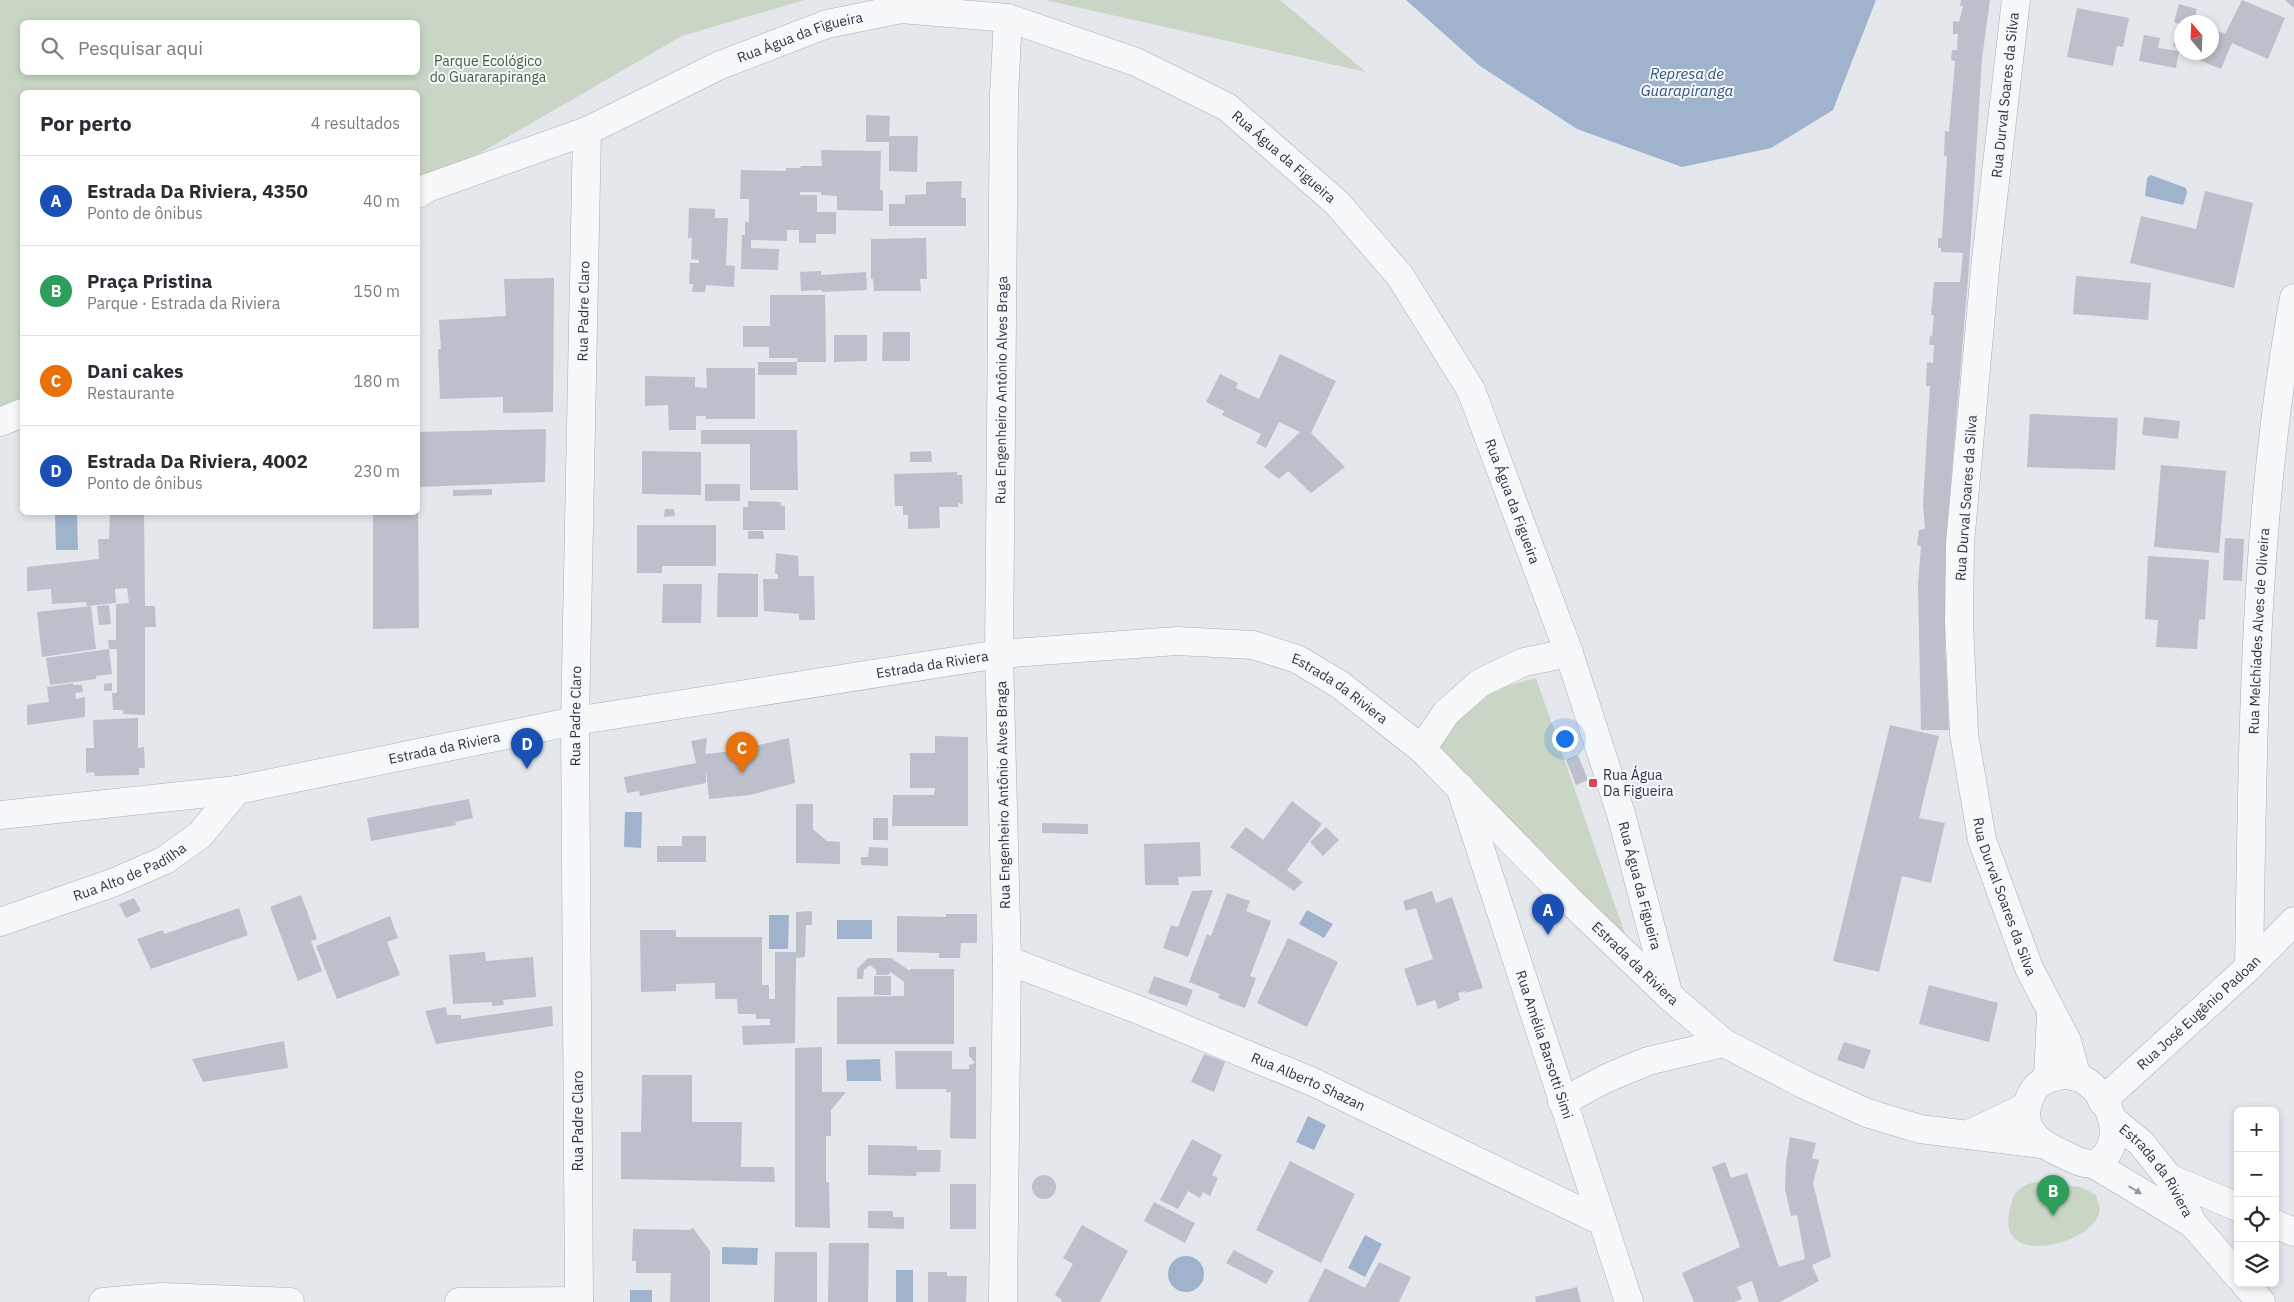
<!DOCTYPE html>
<html lang="pt">
<meta charset="utf-8">
<style>
:root{--surface:#fff;--page:#f2f2f3;--text:#2b2b33;--muted:#7c7c81;--line:#e1e1e2;--accent:#d1495b}
body{margin:0;font-family:"IBM Plex Sans",sans-serif;background:var(--page);color:var(--text)}
.controls{position:absolute;right:15px;bottom:15px;display:grid;overflow:hidden;border-radius:8px;box-shadow:0 2px 8px #0003}
.controls button{width:45px;height:45px;display:grid;place-items:center;padding:0;border:0;border-bottom:1px solid var(--line);background:var(--surface);color:var(--text);font:25px sans-serif}
.compass{position:absolute;left:2174px;top:15px;width:45px;height:45px;border-radius:50%;background:var(--surface);box-shadow:0 2px 8px #0003;rotate:341deg}
.you{position:absolute;left:1564px;top:738px;width:18px;height:18px;margin:-12px;border:4px solid #fff;border-radius:50%;background:#1a73e8;box-shadow:0 0 0 8px #1a73e833}
.badge{display:grid;place-items:center;width:32px;height:32px;border-radius:50%;background:var(--accent);color:#fff;font-size:16px;font-weight:700}
.pin{position:absolute;translate:-50% -41px;filter:drop-shadow(0 1px 2px #0008)}
.pin::after{content:'';position:absolute;top:26px;width:18px;height:15px;background:inherit;clip-path:polygon(0 0,100% 0,50% 100%)}
.list{margin:0;padding:0;list-style:none}
h2{display:flex;justify-content:space-between;align-items:center;height:65px;margin:0;padding:0 20px;font-size:21px}
h2 small{font-size:16px;font-weight:400;color:var(--muted)}
.list li{display:grid;grid-template-columns:32px 1fr auto;gap:15px;align-items:center;box-sizing:border-box;height:90px;padding:0 20px;border-top:1px solid var(--line)}
.list b{display:block;font-size:19px;white-space:nowrap}
.list p{margin:0;font-size:16px;white-space:nowrap;color:var(--muted)}
.list em{font-size:16px;font-style:normal;color:var(--muted)}
.icon{flex:none;width:28px;height:28px;fill:none;stroke:currentColor;stroke-width:2;stroke-linecap:round;stroke-linejoin:round}
.map{position:relative;flex:none;width:2294px;height:1302px;overflow:hidden}
.search{position:absolute;background:var(--surface);box-shadow:0 2px 8px #0003;left:20px;top:20px;width:400px;height:55px;display:flex;align-items:center;gap:12px;box-sizing:border-box;padding:0 18px;border-radius:8px;color:var(--muted);font-size:19px}
.panel{position:absolute;background:var(--surface);box-shadow:0 2px 8px #0003;left:20px;top:90px;width:400px;height:425px;border-radius:8px}
.map>svg:first-child{display:block}
.green{fill:#c9d6c5;fill-rule:evenodd}
.water{fill:#9fb4cc}
.building{fill:#bbc0ca}
.lines{fill:none;stroke-linecap:round;stroke-linejoin:round}
.minor-casing{stroke:#a9aeb7;stroke-width:29}
.tertiary-casing{stroke:#a9aeb7;stroke-width:29}
.minor{stroke:#f7f8fa;stroke-width:28}
.tertiary{stroke:#f7f8fa;stroke-width:28}
.oneway{fill:#9196a0}
.poi-dot{fill:#d1495b;stroke:#f4f6f9;stroke-width:2}
.labels{text-anchor:middle;dominant-baseline:central;stroke-width:4;stroke-linejoin:round;paint-order:stroke}
.street-label{font-size:14px;fill:#2b3445;stroke:#f4f6f9}
.park-label{font-size:14px;fill:#3f6138;stroke:#f4f6f9}
.poi-label{font-size:14px;fill:#2b3445;stroke:#f4f6f9;text-anchor:start}
.water-label{font-size:15px;font-style:italic;fill:#34527a;stroke:#f4f6f9}
</style>
<div class="map">
<svg width="2294" height="1302" viewBox="0 0 2294 1302">
<rect width="100%" height="100%" fill="#e4e7ec"/>
<g class="green">
<path d="M 0,0 L 804,0 L 682,36 L 418,189 L 418,92 L 22,92 L 22,419 L 0,432 ZM 22,22 L 418,22 L 418,72 L 22,72 Z"/>
<polygon points="1045,0 1280,0 1366,72"/>
<polygon points="1536,678 1628,943 1432,744 1454,715 1493,690"/>
<path d="M 2038,1182 L 2081,1187 L 2096,1195 C 2097,1200 2101,1208 2099,1213 C 2093,1239 2026,1260 2011,1234 C 2006,1225 2009,1213 2011,1204 C 2014,1190 2025,1183 2038,1182 Z"/>
</g>
<g class="water">
<polygon points="1406,0 1876,0 1833,110 1771,148 1682,167 1577,129 1480,66"/>
<polygon points="2151,175 2186,188 2187,193 2183,205 2145,196 2147,178"/>
<polygon points="55,513 77,513 78,550 56,550"/>
<polygon points="625,812 642,812 641,848 624,847"/>
<polygon points="1307,910 1333,924 1324,938 1299,924"/>
<polygon points="769,915 789,915 788,949 769,949"/>
<rect x="837" y="920" width="35" height="19"/>
<polygon points="880,1059 881,1081 847,1081 846,1060"/>
<polygon points="1308,1116 1326,1125 1314,1150 1296,1142"/>
<polygon points="1365,1235 1382,1244 1365,1277 1348,1268"/>
<polygon points="722,1247 758,1248 757,1265 722,1264"/>
<circle cx="1186" cy="1274" r="18"/>
<rect x="896" y="1270" width="17" height="32"/>
<rect x="630" y="1290" width="22" height="12"/>
</g>
<g class="building">
<polygon points="1961,0 1990,0 1982,58 1969,267 1947,529 1945,642 1949,730 1921,730 1918,585 1921,546 1917,545 1919,530 1925,529 1923,504 1930,386 1926,386 1927,362 1933,363 1934,345 1929,345 1930,336 1932,336 1934,315 1931,315 1934,282 1960,282 1963,253 1941,252 1941,248 1938,248 1938,238 1942,238 1947,156 1944,156 1945,131 1949,132 1955,61 1951,60 1952,50 1957,50 1958,34 1953,34 1953,21 1959,22 1963,6 1960,6"/>
<polygon points="2242,0 2285,18 2268,59 2232,43 2221,69 2187,55 2188,52 2212,52 2212,29 2225,34"/>
<polygon points="2285,0 2294,0 2294,8"/>
<polygon points="2179,4 2197,9 2193,22 2182,22 2182,48 2173,46 2179,24 2174,22"/>
<polygon points="2077,8 2129,18 2123,47 2117,46 2113,66 2067,57"/>
<polygon points="2144,35 2160,38 2158,48 2179,51 2176,68 2139,61"/>
<polygon points="866,115 890,116 889,136 918,136 917,172 889,171 889,142 866,142"/>
<polygon points="821,150 881,151 880,190 883,190 883,211 837,210 837,196 821,195 821,192 800,192 800,195 817,195 817,212 836,212 836,234 816,234 816,243 799,243 799,230 787,230 787,241 751,240 751,248 779,249 778,270 741,269 742,235 745,235 745,222 749,222 749,199 740,199 741,170 786,171 786,168 800,168 801,166 822,166"/>
<polygon points="962,181 961,198 966,198 966,226 889,226 889,204 905,204 905,195 926,194 926,182"/>
<polygon points="2205,191 2253,203 2234,288 2130,263 2141,216 2196,229"/>
<polygon points="689,208 715,209 715,218 728,218 726,265 735,266 734,287 706,285 705,292 692,292 693,284 689,284 690,263 699,263 699,260 691,259 692,238 688,238"/>
<polygon points="926,238 927,279 920,279 921,291 874,291 873,279 871,279 871,239"/>
<polygon points="821,271 821,275 866,272 867,290 822,292 822,290 801,291 800,272"/>
<polygon points="2076,276 2151,283 2148,320 2073,314"/>
<polygon points="554,278 553,412 503,413 503,397 440,399 438,349 441,349 439,320 506,316 504,279"/>
<polygon points="770,295 825,295 826,362 797,362 798,358 769,358 769,347 743,347 743,326 770,326"/>
<polygon points="883,332 910,332 910,361 882,361"/>
<polygon points="834,335 867,335 867,361 834,362"/>
<polygon points="1280,354 1336,381 1311,433 1345,467 1311,493 1288,471 1279,479 1264,467 1300,432 1279,422 1266,448 1256,443 1261,434 1222,415 1224,411 1206,402 1220,374 1238,383 1236,388 1259,399"/>
<rect x="758" y="362" width="39" height="13"/>
<polygon points="706,368 755,368 755,419 706,419 706,416 696,416 696,430 669,430 668,405 645,406 645,376 695,377 695,387 707,388"/>
<polygon points="2030,414 2118,418 2115,470 2027,467"/>
<polygon points="2144,417 2180,421 2178,439 2142,435"/>
<polygon points="546,429 545,482 418,487 418,432"/>
<polygon points="701,430 797,430 798,490 750,490 750,444 701,444"/>
<polygon points="642,451 701,452 701,495 642,494"/>
<polygon points="931,451 932,462 910,462 910,452"/>
<polygon points="2161,465 2226,471 2219,553 2154,547"/>
<polygon points="957,472 957,475 962,475 963,504 958,503 958,507 939,507 940,528 908,529 908,515 903,515 903,506 895,506 894,474"/>
<rect x="705" y="484" width="35" height="17"/>
<polygon points="492,489 492,495 453,496 453,490"/>
<polygon points="748,501 781,502 781,506 785,506 785,530 743,530 743,507 748,507"/>
<polygon points="665,509 674,509 675,516 664,517"/>
<polygon points="110,512 144,512 145,606 155,606 156,627 145,627 145,715 123,714 123,710 113,710 112,693 117,693 117,649 109,649 108,640 116,640 116,604 129,603 127,588 115,589 116,603 87,606 86,602 52,604 51,589 27,591 27,567 99,559 98,539 109,539"/>
<polygon points="373,512 418,512 419,628 373,629"/>
<polygon points="637,525 716,525 716,566 662,566 662,573 637,573"/>
<polygon points="748,531 763,531 764,539 748,539"/>
<polygon points="2225,538 2244,539 2242,581 2223,580"/>
<polygon points="776,553 798,556 799,576 814,576 815,620 799,620 799,614 764,611 763,579 778,579 778,574 775,574"/>
<polygon points="2148,556 2209,560 2205,620 2199,619 2197,649 2156,647 2158,620 2145,619"/>
<polygon points="718,573 758,574 758,617 717,617"/>
<polygon points="663,584 702,584 701,623 662,623"/>
<polygon points="109,605 111,624 99,625 97,606"/>
<polygon points="91,606 96,649 42,657 37,612"/>
<polygon points="109,649 112,674 96,676 96,679 50,685 46,658"/>
<polygon points="73,683 73,685 82,685 83,692 75,693 76,699 85,697 85,717 27,725 27,705 49,702 47,687"/>
<polygon points="112,683 112,691 104,691 104,684"/>
<polygon points="138,718 138,748 144,747 145,768 139,768 139,775 95,776 94,772 86,773 86,748 94,748 93,720"/>
<polygon points="1890,725 1939,736 1919,818 1945,823 1931,883 1902,876 1879,972 1833,961"/>
<polygon points="935,736 968,737 968,826 892,826 893,795 934,795 935,788 910,788 910,753 935,753"/>
<polygon points="707,738 705,754 733,751 789,738 795,783 750,795 709,799 706,770 706,783 640,796 639,791 627,793 624,777 696,763 691,741"/>
<polygon points="1578,755 1588,780 1576,785 1566,760"/>
<polygon points="469,799 473,818 455,822 456,825 371,841 367,818"/>
<polygon points="1292,801 1322,824 1287,870 1303,882 1294,891 1230,847 1246,827 1263,840"/>
<polygon points="796,804 813,804 813,829 827,841 840,842 840,864 796,863"/>
<rect x="873" y="818" width="15" height="22"/>
<polygon points="1042,823 1088,824 1088,834 1042,833"/>
<polygon points="1326,827 1339,840 1323,856 1310,842"/>
<polygon points="682,836 706,836 706,862 657,862 657,846 682,846"/>
<polygon points="1200,842 1201,876 1178,877 1179,885 1145,885 1144,844"/>
<polygon points="869,847 888,848 888,866 861,865 861,857 868,857"/>
<polygon points="1213,890 1188,957 1163,948 1171,925 1178,927 1192,891"/>
<polygon points="1432,891 1436,903 1452,897 1483,988 1465,993 1465,991 1458,993 1460,1000 1438,1009 1435,1000 1417,1006 1404,969 1433,959 1416,908 1406,911 1403,901"/>
<polygon points="1227,893 1250,901 1246,911 1271,921 1250,976 1256,978 1245,1008 1218,998 1220,994 1189,982 1207,934 1211,936"/>
<polygon points="301,895 317,939 311,941 322,971 298,981 270,907"/>
<polygon points="134,898 141,911 126,918 119,904"/>
<polygon points="239,908 248,935 151,969 137,939 163,930 164,934"/>
<polygon points="812,911 812,925 806,925 805,957 796,958 795,1043 743,1045 742,1026 770,1025 770,1019 756,1019 756,1014 738,1014 737,999 715,999 715,983 676,984 676,991 641,992 640,930 676,930 676,937 762,937 762,985 769,985 769,999 775,999 775,952 796,952 796,912"/>
<polygon points="946,914 977,914 977,943 961,943 960,958 939,958 939,953 897,952 897,916 946,917"/>
<polygon points="390,916 398,938 387,942 400,975 337,999 316,946"/>
<polygon points="1288,938 1338,962 1307,1027 1257,1003"/>
<polygon points="485,952 486,961 533,957 536,997 503,1000 504,1005 492,1006 492,1002 453,1004 449,955"/>
<polygon points="868,958 891,958 910,971 910,969 954,969 954,1044 837,1044 837,997 904,996 904,982 891,972 888,975 876,975 876,970 870,965 864,970 863,979 857,979 857,969"/>
<rect x="874" y="976" width="17" height="19"/>
<polygon points="1154,976 1193,990 1187,1006 1148,993"/>
<polygon points="1929,985 1998,1003 1989,1042 1919,1024"/>
<polygon points="552,1006 553,1026 436,1044 425,1011 446,1007 447,1015 461,1015 461,1019"/>
<polygon points="284,1041 288,1068 203,1082 192,1059"/>
<polygon points="1844,1042 1871,1050 1864,1069 1837,1060"/>
<polygon points="822,1047 822,1092 846,1092 831,1110 831,1136 826,1136 826,1182 829,1182 830,1228 795,1227 795,1048"/>
<polygon points="969,1047 976,1047 976,1139 950,1138 951,1092 946,1092 946,1089 896,1089 895,1051 952,1051 952,1069 969,1069 969,1065 975,1063 969,1056"/>
<polygon points="1204,1054 1225,1062 1214,1092 1191,1082"/>
<polygon points="642,1075 692,1075 692,1122 742,1122 741,1167 774,1167 775,1182 621,1179 621,1132 641,1132"/>
<polygon points="1790,1137 1816,1143 1812,1158 1819,1160 1813,1183 1831,1257 1812,1265 1819,1281 1780,1302 1759,1302 1752,1281 1737,1287 1742,1299 1734,1302 1694,1302 1682,1273 1740,1247 1712,1167 1725,1162 1731,1178 1747,1173 1779,1267 1805,1259 1797,1215 1791,1216 1785,1189 1786,1163"/>
<polygon points="1192,1139 1222,1155 1212,1175 1218,1178 1210,1196 1203,1192 1200,1198 1188,1191 1178,1209 1160,1200"/>
<polygon points="868,1145 917,1146 917,1150 941,1150 940,1172 917,1172 916,1176 868,1175"/>
<polygon points="1290,1161 1355,1194 1321,1263 1256,1230"/>
<circle cx="1044" cy="1187" r="12"/>
<rect x="950" y="1184" width="26" height="45"/>
<polygon points="1154,1202 1195,1223 1185,1243 1144,1221"/>
<polygon points="868,1211 893,1211 893,1217 904,1217 904,1229 868,1228"/>
<polygon points="1082,1225 1128,1251 1100,1302 1061,1302 1062,1300 1055,1295 1073,1264 1063,1258"/>
<polygon points="693,1228 710,1251 710,1302 670,1302 671,1273 636,1273 636,1261 632,1261 633,1229 690,1230"/>
<polygon points="829,1243 869,1243 868,1302 828,1302"/>
<polygon points="1234,1250 1274,1271 1266,1284 1226,1263"/>
<polygon points="775,1252 817,1252 817,1302 774,1302"/>
<polygon points="1379,1262 1411,1277 1399,1302 1308,1302 1325,1268 1365,1288"/>
<polygon points="928,1272 947,1272 947,1276 967,1276 966,1302 928,1302"/>
<polygon points="1577,1287 1581,1302 1536,1302 1535,1297"/>
</g>
<g class="lines">
<g class="minor-casing">
<g id="minor">
<path id="s1" d="M 2016,0 L 1986,259 L 1960,543 L 1959,622 L 1964,734 L 1982,840 L 2029,968 L 2067,1041 L 2077,1077"/>
<path id="s2" d="M 418,194 L 427,188 L 587,131 L 718,66 L 827,24 L 901,9 L 1008,18 L 1136,62 L 1227,107 L 1337,203 L 1400,276 L 1471,390 L 1569,653 L 1621,814 L 1669,996"/>
<polyline points="0,422 22,413"/>
<polyline points="1422,749 1446,713 1480,683 1524,662 1569,653"/>
<path id="s3" d="M 1460,787 L 1629,1302"/>
<path id="s4" d="M 0,922 L 115,882 L 165,860 L 200,835 L 237,790"/>
<path id="s5" d="M 1007,960 L 1139,1010 L 1313,1082 L 1601,1221"/>
<path id="s6" d="M 2249,967 C 2253,743 2253,518 2294,298"/>
<polyline points="2048,1078 2051,1014"/>
<path id="s7" d="M 2102,1101 L 2249,967 L 2294,921"/>
<polyline points="1562,1102 1607,1078 1648,1061 1724,1043"/>
<path id="s8" d="M 2114,1121 L 2141,1143 L 2169,1178 L 2193,1224 L 2238,1276"/>
<polyline points="2094,1164 2193,1224"/>
<polyline points="2169,1178 2238,1207"/>
<polyline points="2275,1224 2294,1232"/>
<polyline points="2244,1283 2261,1302"/>
<polyline points="103,1302 161,1297 290,1302"/>
<polyline points="459,1302 579,1301"/>
<path id="s9" d="M 579,1302 L 575,721 L 587,131"/>
<path id="s10" d="M 1003,1302 L 1007,960 L 999,654 L 1004,95 L 1008,18"/>
</g>
</g>
<g class="tertiary-casing">
<g id="tertiary">
<path id="s11" d="M 0,815 L 237,790 L 575,721 L 999,654 L 1177,641 L 1253,645 L 1297,659 L 1339,684 L 1422,749 L 1569,900 L 1669,996 L 1724,1043 L 1803,1084 L 1867,1113 L 1920,1129 L 2041,1144"/>
<path d="M 2063,1075 C 2067,1075 2073,1076 2078,1077 C 2105,1089 2124,1128 2107,1154 C 2104,1158 2098,1164 2092,1164 C 2082,1164 2072,1159 2063,1154 C 2038,1143 2017,1128 2030,1097 C 2036,1082 2048,1078 2063,1075 Z"/>
<polyline points="1967,1135 2026,1107"/>
</g>
</g>
<use href="#minor" class="minor"/>
<use href="#tertiary" class="tertiary"/>
</g>
<defs><path id="oneway-solid" d="M-6-.8H1V-3.2L6.5 0L1 3.2V.8H-6Z" transform="scale(1.25)"/></defs>
<use class="oneway" href="#oneway-solid" transform="translate(2135 1190) rotate(31)"/>
<rect class="poi-dot" x="1588" y="778" width="10" height="10" rx="2.5"/>
<g class="labels">
<g class="street-label">
<text stroke="none"><textPath href="#s2" startOffset="414">Rua Água da Figueira</textPath></text>
<text transform="translate(2005 95) rotate(-84)">Rua Durval Soares da Silva</text>
<text stroke="none"><textPath href="#s2" startOffset="939">Rua Água da Figueira</textPath></text>
<text stroke="none"><textPath href="#s9" startOffset="991">Rua Padre Claro</textPath></text>
<text stroke="none"><textPath href="#s10" startOffset="912">Rua Engenheiro Antônio Alves Braga</textPath></text>
<text transform="translate(1966 498) rotate(-86)">Rua Durval Soares da Silva</text>
<text stroke="none"><textPath href="#s2" startOffset="1359">Rua Água da Figueira</textPath></text>
<text stroke="none"><textPath href="#s6" startOffset="336">Rua Melchíades Alves de Oliveira</textPath></text>
<text stroke="none"><textPath href="#s11" startOffset="945">Estrada da Riviera</textPath></text>
<text stroke="none"><textPath href="#s11" startOffset="1365">Estrada da Riviera</textPath></text>
<text stroke="none"><textPath href="#s9" startOffset="586">Rua Padre Claro</textPath></text>
<text stroke="none"><textPath href="#s11" startOffset="450">Estrada da Riviera</textPath></text>
<text transform="translate(1003 795) rotate(-91)">Rua Engenheiro Antônio Alves Braga</text>
<text stroke="none"><textPath href="#s4" startOffset="139">Rua Alto de Padilha</textPath></text>
<text stroke="none"><textPath href="#s2" startOffset="1764">Rua Água da Figueira</textPath></text>
<text stroke="none"><textPath href="#s1" startOffset="905">Rua Durval Soares da Silva</textPath></text>
<text stroke="none"><textPath href="#s11" startOffset="1770">Estrada da Riviera</textPath></text>
<text stroke="none"><textPath href="#s7" startOffset="131">Rua José Eugênio Padoan</textPath></text>
<text stroke="none"><textPath href="#s3" startOffset="271">Rua Amélia Barsotti Simi</textPath></text>
<text stroke="none"><textPath href="#s5" startOffset="325">Rua Alberto Shazan</textPath></text>
<text transform="translate(578 1121) rotate(-90)">Rua Padre Claro</text>
<text stroke="none"><textPath href="#s8" startOffset="66">Estrada da Riviera</textPath></text>
</g>
<g class="park-label">
<text x="488" y="61">Parque Ecológico<tspan x="488" dy="16">do Guararapiranga</tspan></text>
</g>
<g class="poi-label">
<text x="1603" y="775">Rua Água<tspan x="1603" dy="16">Da Figueira</tspan></text>
</g>
<g class="water-label">
<text x="1687" y="73">Represa de<tspan x="1687" dy="17">Guarapiranga</tspan></text>
</g>
</g>
</svg>
<div class="controls">
<button>+</button>
<button>−</button>
<button><svg class="icon" aria-label="locate" viewBox="0 0 24 24"><circle cx="12" cy="12" r="6"/><path d="M12 2v4M12 18v4M2 12h4M18 12h4"/></svg></button>
<button><svg class="icon" aria-label="layers" viewBox="0 0 24 24"><path d="M12 4l9 5-9 5-9-5zM3 14l9 5 9-5"/></svg></button>
</div>
<svg class="compass" viewBox="-18 -18 36 36"><path d="M0-13l5 13h-10z" fill="#e53935"/><path d="M0 13l5-13h-10z" fill="#7c7c81"/></svg>
<div class="you"></div>
<div class="pin badge" style="left:1548px;top:935px;background:#1a4fb4">A</div>
<div class="pin badge" style="left:2053px;top:1216px;background:#2e9e5b">B</div>
<div class="pin badge" style="left:742px;top:773px;background:#e8710a">C</div>
<div class="pin badge" style="left:527px;top:769px;background:#1a4fb4">D</div>
<div class="search"><svg class="icon" aria-label="search" viewBox="0 0 24 24"><circle cx="10" cy="10" r="6"/><path d="M15 15l6 6"/></svg>Pesquisar aqui</div>
<section class="panel">
<h2>Por perto<small>4 resultados</small></h2>
<ul class="list">
<li><span class="badge" style="background:#1a4fb4">A</span><div><b>Estrada Da Riviera, 4350</b><p>Ponto de ônibus</p></div><em>40 m</em></li>
<li><span class="badge" style="background:#2e9e5b">B</span><div><b>Praça Pristina</b><p>Parque · Estrada da Riviera</p></div><em>150 m</em></li>
<li><span class="badge" style="background:#e8710a">C</span><div><b>Dani cakes</b><p>Restaurante</p></div><em>180 m</em></li>
<li><span class="badge" style="background:#1a4fb4">D</span><div><b>Estrada Da Riviera, 4002</b><p>Ponto de ônibus</p></div><em>230 m</em></li>
</ul>
</section>
</div>
